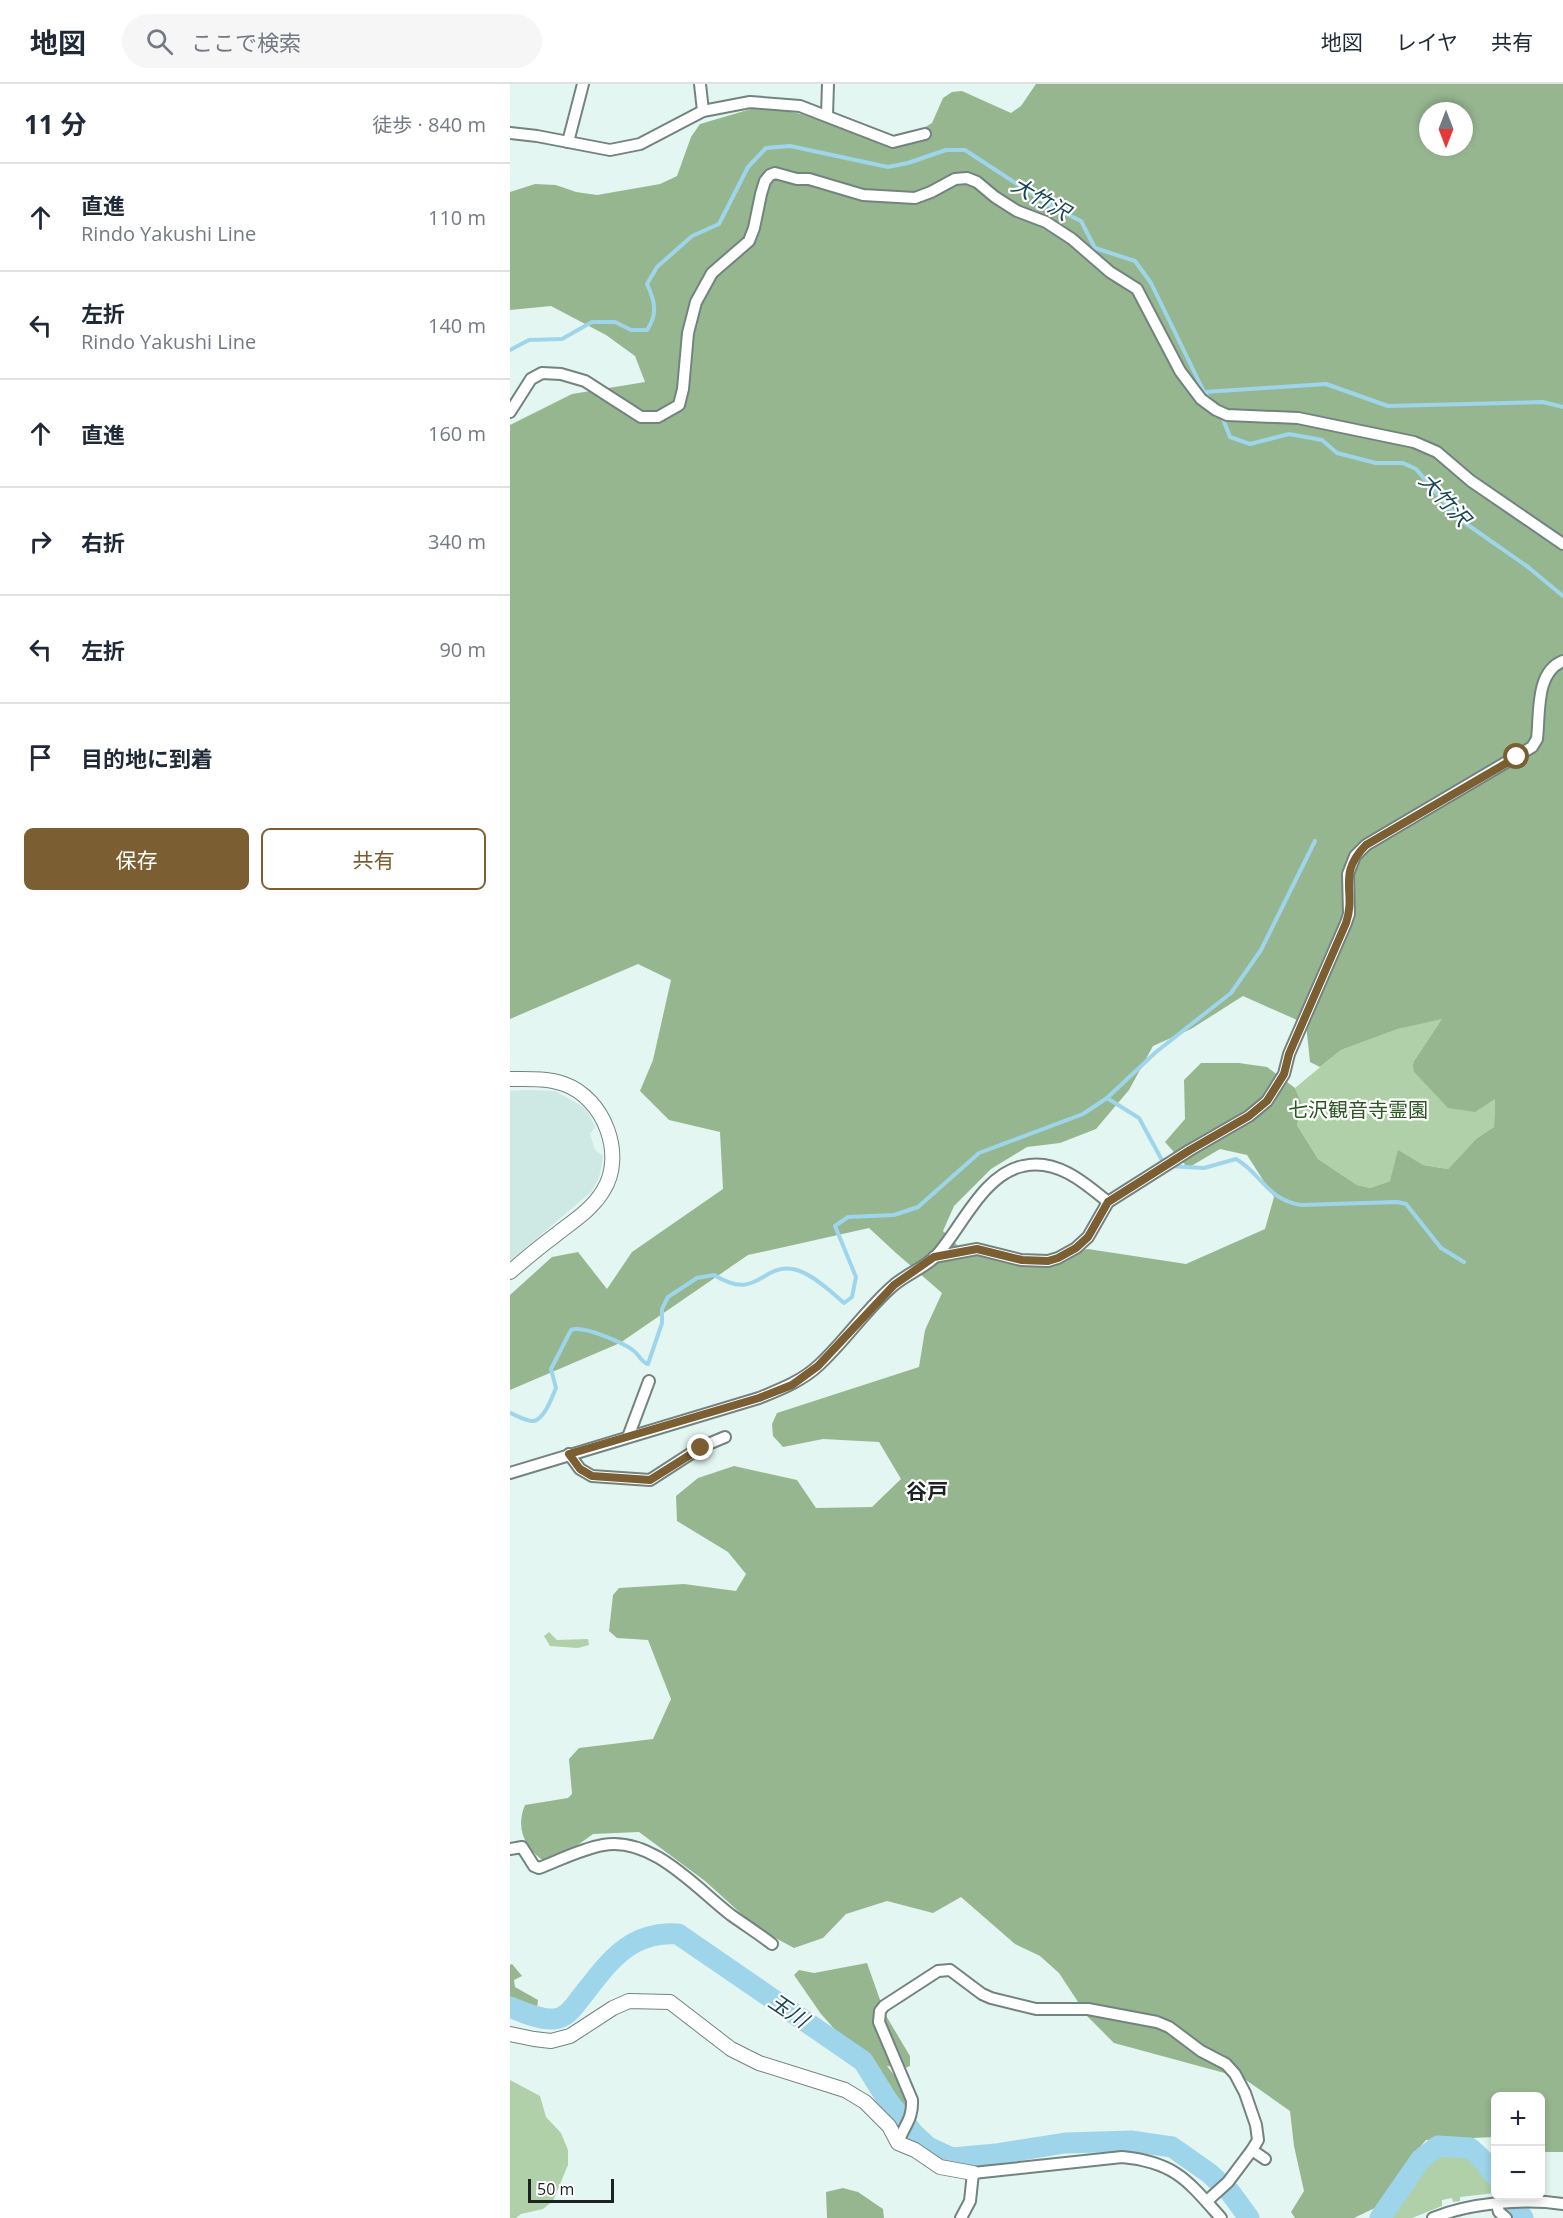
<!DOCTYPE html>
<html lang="ja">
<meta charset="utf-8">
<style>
:root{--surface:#fff;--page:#f6f6f7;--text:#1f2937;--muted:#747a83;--line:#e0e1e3;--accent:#7b5f32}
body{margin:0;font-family:"Open Sans","Noto Sans JP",sans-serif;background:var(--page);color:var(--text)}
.controls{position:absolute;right:18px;bottom:18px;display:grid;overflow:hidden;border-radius:9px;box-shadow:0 3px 9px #0003}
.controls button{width:54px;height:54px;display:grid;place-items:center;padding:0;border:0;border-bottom:2px solid var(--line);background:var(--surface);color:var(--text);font:30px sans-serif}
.compass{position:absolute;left:909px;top:18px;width:54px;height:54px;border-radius:50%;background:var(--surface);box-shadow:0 3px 9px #0003;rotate:180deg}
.scale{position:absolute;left:18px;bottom:15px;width:86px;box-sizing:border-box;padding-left:6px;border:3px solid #1c2221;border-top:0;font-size:16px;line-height:21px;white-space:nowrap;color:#1c2221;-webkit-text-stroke:4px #fff;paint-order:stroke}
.stop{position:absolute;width:18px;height:18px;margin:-14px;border:4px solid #7b5f32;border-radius:50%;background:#fff}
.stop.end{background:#7b5f32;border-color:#fff;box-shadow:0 2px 6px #0008}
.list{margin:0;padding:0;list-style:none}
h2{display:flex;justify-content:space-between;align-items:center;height:78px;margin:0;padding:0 24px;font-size:26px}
h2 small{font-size:20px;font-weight:400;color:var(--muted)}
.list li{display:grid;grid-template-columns:39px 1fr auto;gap:18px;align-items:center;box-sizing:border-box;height:108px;padding:0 24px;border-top:2px solid var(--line)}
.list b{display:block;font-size:22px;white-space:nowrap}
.list p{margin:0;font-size:20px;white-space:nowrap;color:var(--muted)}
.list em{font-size:20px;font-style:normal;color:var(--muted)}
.actions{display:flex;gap:12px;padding:18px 24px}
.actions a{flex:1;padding:14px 0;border:2px solid var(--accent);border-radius:9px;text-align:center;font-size:21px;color:var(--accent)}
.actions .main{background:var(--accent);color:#fff}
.icon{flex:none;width:33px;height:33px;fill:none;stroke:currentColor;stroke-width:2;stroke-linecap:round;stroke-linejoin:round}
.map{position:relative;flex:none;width:1053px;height:2134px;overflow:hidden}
header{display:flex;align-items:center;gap:36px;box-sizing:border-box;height:84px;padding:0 30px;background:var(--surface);border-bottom:2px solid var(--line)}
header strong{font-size:28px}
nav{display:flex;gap:33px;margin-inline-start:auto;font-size:21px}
.search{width:420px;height:54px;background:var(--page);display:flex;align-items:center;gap:15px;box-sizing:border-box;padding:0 21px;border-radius:33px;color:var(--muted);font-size:22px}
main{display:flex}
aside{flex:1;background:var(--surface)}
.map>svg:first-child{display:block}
.built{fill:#cee9e4}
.green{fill:#b0d0a9}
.forest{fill:#96b690;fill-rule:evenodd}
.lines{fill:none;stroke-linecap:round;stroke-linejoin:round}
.stream{stroke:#9fd5eb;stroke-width:4}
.river{stroke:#9fd5eb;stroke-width:21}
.minor-casing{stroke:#73837f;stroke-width:14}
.tertiary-casing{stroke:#73837f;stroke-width:16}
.minor{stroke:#fff;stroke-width:10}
.tertiary{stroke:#fff;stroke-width:14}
.route{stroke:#7b5f32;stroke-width:8}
.labels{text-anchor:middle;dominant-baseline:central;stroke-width:4.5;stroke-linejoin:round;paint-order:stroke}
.park-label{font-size:20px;fill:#2c5723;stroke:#fff}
.water-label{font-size:21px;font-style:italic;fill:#174555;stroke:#fff}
.neighbourhood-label{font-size:21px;font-weight:bold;fill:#1c2221;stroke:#fff}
</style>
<header>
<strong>地図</strong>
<div class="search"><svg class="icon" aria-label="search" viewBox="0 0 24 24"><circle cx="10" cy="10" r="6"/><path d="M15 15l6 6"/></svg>ここで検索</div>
<nav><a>地図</a><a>レイヤ</a><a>共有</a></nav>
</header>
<main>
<aside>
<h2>11 分<small>徒歩 · 840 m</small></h2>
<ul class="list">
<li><svg class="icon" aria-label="ahead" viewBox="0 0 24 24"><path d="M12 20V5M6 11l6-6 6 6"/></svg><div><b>直進</b><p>Rindo Yakushi Line</p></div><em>110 m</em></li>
<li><svg class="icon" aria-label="left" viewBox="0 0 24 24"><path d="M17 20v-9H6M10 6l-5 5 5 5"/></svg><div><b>左折</b><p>Rindo Yakushi Line</p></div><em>140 m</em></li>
<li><svg class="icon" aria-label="ahead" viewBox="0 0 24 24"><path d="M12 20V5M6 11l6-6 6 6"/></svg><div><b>直進</b></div><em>160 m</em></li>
<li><svg class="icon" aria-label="right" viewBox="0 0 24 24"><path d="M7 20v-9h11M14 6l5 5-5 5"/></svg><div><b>右折</b></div><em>340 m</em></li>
<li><svg class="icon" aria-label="left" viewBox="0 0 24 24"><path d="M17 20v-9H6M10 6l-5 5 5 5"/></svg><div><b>左折</b></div><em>90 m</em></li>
<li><svg class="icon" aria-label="arrive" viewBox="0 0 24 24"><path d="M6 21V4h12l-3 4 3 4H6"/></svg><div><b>目的地に到着</b></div></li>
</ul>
<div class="actions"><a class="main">保存</a><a>共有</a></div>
</aside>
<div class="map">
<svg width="1053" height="2134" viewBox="0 0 1053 2134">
<rect width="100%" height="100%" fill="#e4f6f2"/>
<polygon class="built" points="17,1006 45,1007 72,1022 79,1030 85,1043 80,1050 85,1066 93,1072 92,1079 89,1094 81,1108 0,1177 0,1007"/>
<g class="green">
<polygon points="933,934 904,977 904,988 939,1024 985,1015 984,1043 967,1054 938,1085 913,1081 880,1097 860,1104 847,1101 808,1075 787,1041 792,1020 785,1004 831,966 888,945"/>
<polygon points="39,1548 47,1556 78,1555 79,1561 68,1564 40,1562 34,1552"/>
<polygon points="0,1996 30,2012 36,2033 51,2049 58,2066 58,2081 43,2117 33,2125 11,2130 6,2134 0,2134"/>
<path d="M 923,2071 L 967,2073 L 978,2087 L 985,2109 L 950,2113 L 950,2117 L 943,2118 L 942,2114 L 932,2116 L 932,2122 L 902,2134 L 879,2134 L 879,2130 C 886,2121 895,2112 900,2102 C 907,2089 910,2080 923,2071 Z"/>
</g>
<g class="forest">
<path d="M 526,0 L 1053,0 L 1053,2068 L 1031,2068 L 1030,2012 L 986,2012 L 985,2053 L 916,2056 L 896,2079 L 869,2122 L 844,2134 L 785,2134 L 781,2128 L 794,2107 L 784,2062 L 780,2027 L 733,1994 L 604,1959 L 578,1933 L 549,1889 L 530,1872 L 505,1860 L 451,1813 L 423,1829 L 377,1817 L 336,1830 L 313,1854 L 284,1864 L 247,1844 L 195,1797 L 129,1748 L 83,1750 L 54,1771 L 36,1778 C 15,1766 5,1744 15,1721 L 58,1714 L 62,1710 L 59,1675 L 69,1664 L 143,1655 L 161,1615 L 138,1556 L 107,1554 L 99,1547 L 103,1511 L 109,1504 L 174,1500 L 226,1507 L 236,1490 L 218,1468 L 167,1437 L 166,1412 L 188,1394 L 224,1382 L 287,1396 L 306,1424 L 362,1423 L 391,1395 L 369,1358 L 313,1355 L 273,1363 L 263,1352 L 262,1340 L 267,1329 L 409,1283 L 415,1246 L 432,1209 L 386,1169 L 359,1144 L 238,1171 L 110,1259 L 0,1306 L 0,1211 L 42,1173 L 68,1168 L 97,1205 L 122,1168 L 213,1105 L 210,1048 L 159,1036 L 130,1007 L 143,976 L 161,896 L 128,880 L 0,935 L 0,341 L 62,310 L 135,298 L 125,272 L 96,251 L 41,222 L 0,226 L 0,108 L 25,100 L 46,101 L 66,108 L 87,111 L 150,100 L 167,92 L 181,53 L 190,40 L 241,25 L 272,26 L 291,30 L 379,61 L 395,55 L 422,39 L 433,14 L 442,8 L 452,7 L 501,29 L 511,22 ZM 918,27 L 954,27 L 954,63 L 918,63 ZM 733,912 L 796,940 L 800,978 L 810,983 L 831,966 L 888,945 L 932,935 L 904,977 L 903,982 L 904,988 L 938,1024 L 965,1028 L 985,1015 L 984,1043 L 967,1054 L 938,1085 L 913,1081 L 888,1066 L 880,1097 L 860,1104 L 847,1101 L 808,1075 L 787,1041 L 792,1020 L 785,1004 L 757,983 L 729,979 L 691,979 L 674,996 L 675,1035 L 655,1058 L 678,1084 L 710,1065 L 737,1071 L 764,1113 L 755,1145 L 676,1180 L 578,1165 L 511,1175 L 456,1170 L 433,1147 L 444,1122 L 481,1085 L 517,1063 L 550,1059 L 586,1045 L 619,1006 L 643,962 L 681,945 Z"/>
<polygon points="357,1879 375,1930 400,1972 400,1982 395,1984 377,1982 396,2006 399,2016 393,2024 383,2021 362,1987 311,1930 284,1891 289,1886 304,1889"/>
<polygon points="2,1880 12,1892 4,1896 5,1903 28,1916 27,1924 15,1923 0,1915 0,1881"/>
<polygon points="333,2104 348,2108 373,2125 374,2134 317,2134 316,2108"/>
</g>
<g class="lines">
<g class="stream">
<path d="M 0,266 L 19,256 L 52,255 L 82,238 L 105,238 L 121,246 L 137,246 C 148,230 145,217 137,200 L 147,183 L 182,152 L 209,140 L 238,83 L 256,64 L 280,62 L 378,83 L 398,79 L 436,66 L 455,66 L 544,124 L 571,137 L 585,164 L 625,177 L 641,199 L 694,308 L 703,319"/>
<polyline points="694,308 816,300 878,322 1033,318 1053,323"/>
<polyline points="711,330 720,353 740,360 779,350 812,356 827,369 866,379 893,379 906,385 948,434 1018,483 1053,512"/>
<path d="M 597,1014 L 629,1034 L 653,1078 L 658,1082 L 694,1084 L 726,1075 C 752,1090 756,1115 791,1121 L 887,1118 L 896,1120 L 931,1164 L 954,1178"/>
<path d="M 0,1329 C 6,1331 17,1338 24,1337 C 35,1334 42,1313 46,1304 L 41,1285 L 61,1246 C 73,1241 114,1259 124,1267 C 130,1272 131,1278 138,1280 L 152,1239 L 152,1225 L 158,1213 L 187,1194 L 204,1191 C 248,1218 250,1180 283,1185 C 300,1188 322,1208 334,1219 L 342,1213 L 346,1193 L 325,1142 L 338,1133 L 384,1131 L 408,1123 L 469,1069 L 573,1030 L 597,1014 L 646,968 L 721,909 L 751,866 L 805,757"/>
</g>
<g class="river">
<path d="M 0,1923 C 12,1928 30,1936 44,1935 C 56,1934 62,1925 69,1916 C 97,1881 117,1847 168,1850 L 353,1977 L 378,2017 L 404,2050 L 418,2063 L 442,2074 L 486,2070 L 555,2059 L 621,2057 L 662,2063 L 699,2089 L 720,2108 L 739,2134"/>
<polyline points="997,2112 1013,2134"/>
<polyline points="870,2134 911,2075 928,2062 960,2064 975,2078 986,2093"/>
</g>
<g class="minor-casing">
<g id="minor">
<polyline points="190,0 193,27"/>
<polyline points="317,31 318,0"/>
<polyline points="0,49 27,52 100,66 130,60 193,27 240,18 290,22 383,58 415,50"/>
<polyline points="58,58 73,0"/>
<polyline points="0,328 21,295 32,289 51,290 75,297 131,333 148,333 169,321 173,305 178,249 186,218 202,189 239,157 244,144 251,110 255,97 260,91 265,89 287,95 299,95 353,111 405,114 421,108 445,95 457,94 467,98 485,113 507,127 536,138 562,155 600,188 627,205 670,287 691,315 706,326 717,331 788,334 904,358 927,368 961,397 1053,460"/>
<path d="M 424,1173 L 467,1165 L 511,1176 L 538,1177 L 548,1174 L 566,1164 L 578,1153 L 598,1118 L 680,1066 L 739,1032 L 757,1017 L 774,990 L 779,970 L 836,839 L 839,830 L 838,790 L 845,772 L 856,761 L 1022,663 L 1027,655 C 1030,630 1025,588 1053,577"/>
<polyline points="118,1353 139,1297"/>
<polyline points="59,1370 70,1385 82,1392 140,1396 191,1363 215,1353"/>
<path d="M 0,1389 L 249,1314 C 271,1305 292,1297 309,1281 C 336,1256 357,1224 384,1201 C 397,1190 414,1184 426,1172 C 451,1145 473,1090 513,1082 C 546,1074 574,1098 598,1118"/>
<path d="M 0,1765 L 12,1763 L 24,1782 L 29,1784 C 50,1776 71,1765 93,1761 C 142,1752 186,1804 221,1831 C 235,1841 249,1850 262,1860"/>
<path d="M 388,2059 C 394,2041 403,2036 402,2016 L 369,1938 L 370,1927 L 374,1922 L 428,1887 L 440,1886 L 472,1910 L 481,1914 L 526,1925 L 578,1925 L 647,1938 L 659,1943 L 691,1967 L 716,1980 L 725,1990 L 735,2009 L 746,2041 L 748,2056 L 742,2066"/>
<polyline points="697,2117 718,2098 742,2066 755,2075"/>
<polyline points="987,2121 989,2128 996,2134"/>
<path d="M 451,2134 L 460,2117 L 463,2089 L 612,2073 C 665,2078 678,2097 711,2134"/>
<path d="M 923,2134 C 959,2119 1014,2114 1053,2120"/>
</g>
</g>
<g class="tertiary-casing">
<g id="tertiary">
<path d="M 0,995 C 18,995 38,994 54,1000 C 94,1014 116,1071 93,1107 C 81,1127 60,1139 43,1153 C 28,1164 14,1176 0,1188"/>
<polyline points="0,1950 24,1955 41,1957 60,1952 103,1924 119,1917 160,1918 221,1965 249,1979 335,2006 355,2018 379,2042 388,2059 405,2066 430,2083 463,2089"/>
</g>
</g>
<use href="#minor" class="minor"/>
<use href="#tertiary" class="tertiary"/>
</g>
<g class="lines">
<path class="route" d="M 191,1364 L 140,1396 L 82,1392 L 70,1385 L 59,1370 L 249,1314 L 282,1301 L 308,1282 L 384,1201 L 424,1173 L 467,1165 L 512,1176 L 538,1177 L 548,1174 L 566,1164 L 578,1153 L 598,1118 L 680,1066 L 739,1032 L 757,1017 L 774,990 L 779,970 L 836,839 C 847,807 826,791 856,761 L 1007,673"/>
</g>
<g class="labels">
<g class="park-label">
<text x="848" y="1025">七沢観音寺霊園</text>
</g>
<g class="water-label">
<text transform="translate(531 114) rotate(30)">大竹沢</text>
<text transform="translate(935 415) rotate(47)">大竹沢</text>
<text transform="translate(279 1926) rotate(34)">玉川</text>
</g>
<g class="neighbourhood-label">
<text x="417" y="1407">谷戸</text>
</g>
</g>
</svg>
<div class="controls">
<button>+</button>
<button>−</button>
</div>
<svg class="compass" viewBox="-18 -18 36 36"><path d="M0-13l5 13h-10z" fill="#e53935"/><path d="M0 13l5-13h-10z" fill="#747a83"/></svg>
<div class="scale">50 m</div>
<div class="stop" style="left:1007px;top:673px"></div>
<div class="stop end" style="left:191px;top:1364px"></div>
</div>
</main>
